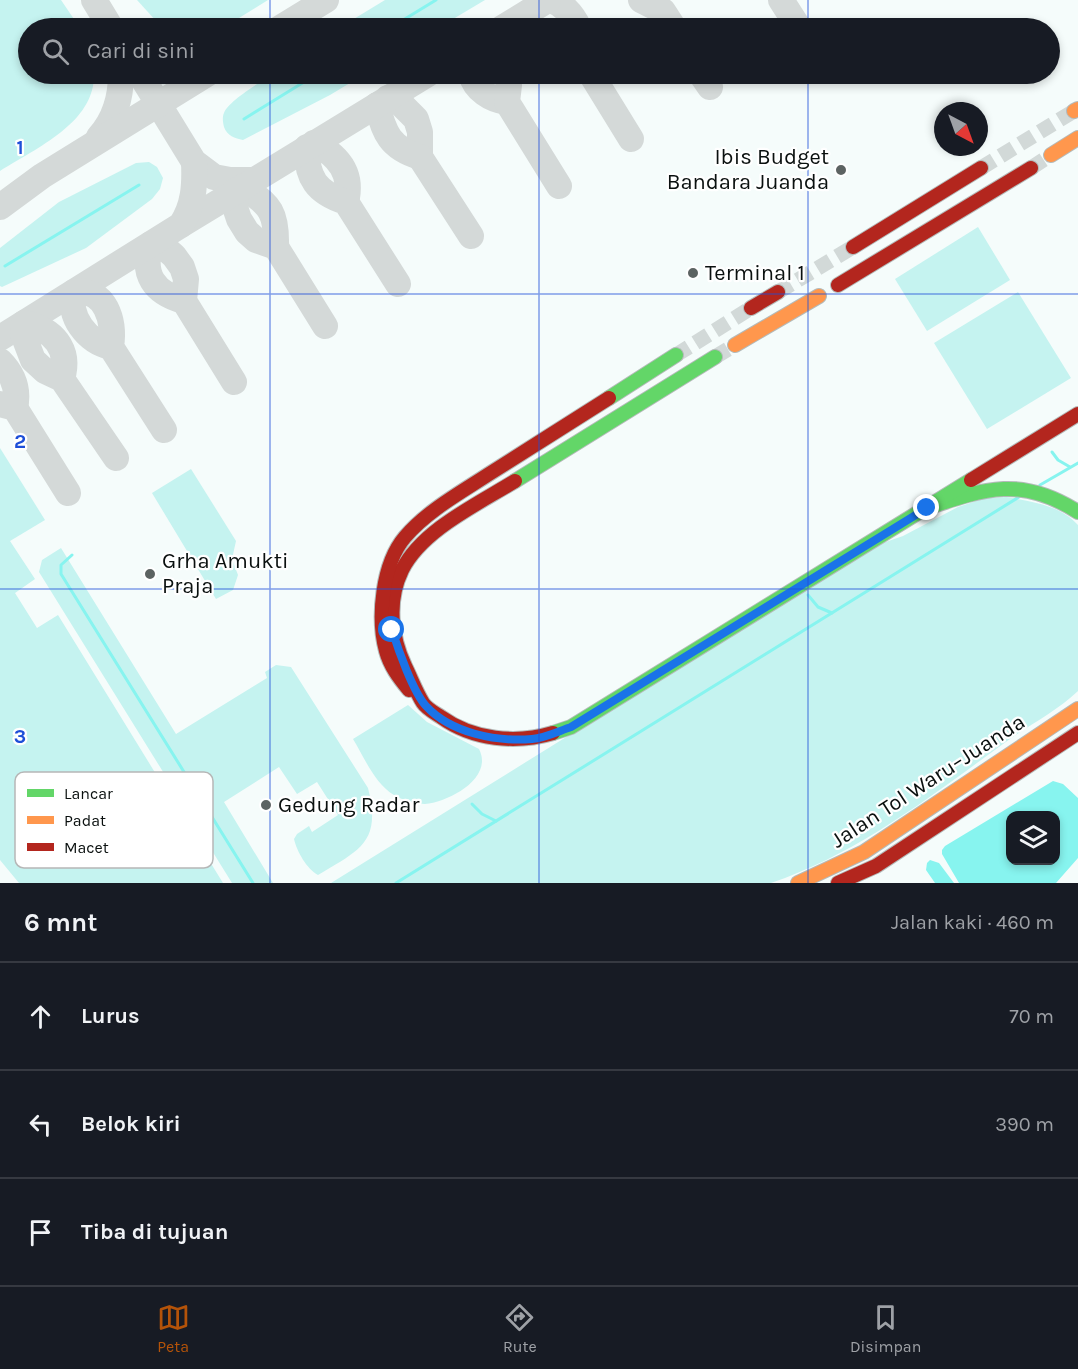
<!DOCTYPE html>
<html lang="id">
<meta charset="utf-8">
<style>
:root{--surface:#171b24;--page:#20242c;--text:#f1f3f6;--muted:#9ea1a6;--line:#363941;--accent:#b45309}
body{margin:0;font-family:Karla,sans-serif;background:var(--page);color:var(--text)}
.controls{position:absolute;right:18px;bottom:18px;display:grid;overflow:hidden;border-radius:12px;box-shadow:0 3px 9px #0003}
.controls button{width:54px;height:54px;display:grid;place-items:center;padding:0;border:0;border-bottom:2px solid var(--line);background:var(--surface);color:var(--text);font:30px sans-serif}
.compass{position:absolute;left:934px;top:102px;width:54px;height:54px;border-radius:50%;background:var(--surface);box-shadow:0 3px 9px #0003;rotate:139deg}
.stop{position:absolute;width:18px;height:18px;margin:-14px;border:4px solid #1a73e8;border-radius:50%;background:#fff}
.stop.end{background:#1a73e8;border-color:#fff;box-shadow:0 2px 6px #0008}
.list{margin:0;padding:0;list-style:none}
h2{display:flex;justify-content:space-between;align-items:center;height:78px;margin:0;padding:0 24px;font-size:26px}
h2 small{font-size:20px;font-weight:400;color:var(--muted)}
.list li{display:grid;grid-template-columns:39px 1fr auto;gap:18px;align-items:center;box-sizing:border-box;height:108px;padding:0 24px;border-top:2px solid var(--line)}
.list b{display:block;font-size:22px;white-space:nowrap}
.list em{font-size:20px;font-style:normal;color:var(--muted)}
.icon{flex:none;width:33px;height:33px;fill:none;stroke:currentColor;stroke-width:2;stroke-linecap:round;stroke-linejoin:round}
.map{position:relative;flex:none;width:1078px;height:883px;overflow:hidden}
.search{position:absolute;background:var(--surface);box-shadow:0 3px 9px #0003;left:18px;right:18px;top:18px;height:66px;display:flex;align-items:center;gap:15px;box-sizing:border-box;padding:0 21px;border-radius:33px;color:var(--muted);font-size:22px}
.sheet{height:402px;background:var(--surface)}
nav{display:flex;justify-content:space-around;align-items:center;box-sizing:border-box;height:84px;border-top:2px solid var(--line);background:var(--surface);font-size:16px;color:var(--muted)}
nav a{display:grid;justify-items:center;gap:3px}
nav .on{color:var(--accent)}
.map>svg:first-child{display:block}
.green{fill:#c5f3f0}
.water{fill:#87f4ef;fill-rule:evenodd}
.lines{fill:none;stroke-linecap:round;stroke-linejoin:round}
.stream{stroke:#87f4ef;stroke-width:3}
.taxiway{stroke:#d4d9d8;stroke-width:26}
.secondary-tunnel{stroke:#d2d9d8;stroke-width:15;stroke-dasharray:15 8;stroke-linecap:butt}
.fast-casing{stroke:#b4bab9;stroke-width:16}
.slow-casing{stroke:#b4bab9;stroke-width:16}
.jam-casing{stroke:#b4bab9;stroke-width:16}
.fast{stroke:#63d668;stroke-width:14}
.slow{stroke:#ff974d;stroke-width:14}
.jam{stroke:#b3261e;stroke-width:14}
.route{stroke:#1a73e8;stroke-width:8}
.grid{fill:none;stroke:#1d4ed8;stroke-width:1.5;stroke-opacity:0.55}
.poi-dot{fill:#5c6362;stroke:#fff;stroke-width:2}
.labels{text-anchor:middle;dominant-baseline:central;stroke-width:4.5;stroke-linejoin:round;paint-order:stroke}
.poi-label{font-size:22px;fill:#0a100f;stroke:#fff;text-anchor:start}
.street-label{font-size:22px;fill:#0a100f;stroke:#fff}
.key{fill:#fff;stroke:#b6b7b7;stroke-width:1.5}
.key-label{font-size:16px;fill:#0a100f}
.grid-label{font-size:20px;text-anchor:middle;font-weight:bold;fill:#1d4ed8;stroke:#fff;stroke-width:4.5;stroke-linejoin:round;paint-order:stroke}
</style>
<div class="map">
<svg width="1078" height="883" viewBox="0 0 1078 883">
<rect width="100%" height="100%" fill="#f5fcfb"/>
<g class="green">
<path d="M 0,0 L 61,0 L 80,28 L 28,28 L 28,74 L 94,74 C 95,123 36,148 0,171 Z"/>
<polygon points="137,0 268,0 226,26 217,28 170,28 157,22"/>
<polygon points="385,0 485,0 438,28 339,28"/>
<path d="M 272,74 L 365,74 L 330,95 L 243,140 C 235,138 227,136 224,127 C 223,123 222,117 224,113 C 228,101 261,82 272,74 Z"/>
<polygon points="149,162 157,167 163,178 160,189 152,199 86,248 2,287 0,286 0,248 59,202 136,163"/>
<polygon points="978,227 1010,280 927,331 895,279"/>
<polygon points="1018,292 1071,378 987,429 934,343"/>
<polygon points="0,448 45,520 10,541 35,579 15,593 37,628 58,615 223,883 19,883 0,860"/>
<polygon points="191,469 236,541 232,559 238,575 233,590 216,599 152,493"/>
<path d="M 1007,497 C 1033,502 1060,505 1078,525 L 1078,691 C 1056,712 1027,726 1003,744 C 930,797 857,854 771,883 L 331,883 L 874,546 L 903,536 L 958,507 L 985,498 Z"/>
<path d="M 61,548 L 176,734 L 267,678 L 265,672 L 276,665 L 291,667 L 368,788 C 382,843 359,850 318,875 C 307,869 297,852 294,839 L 297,834 L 309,826 L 312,832 L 338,815 L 317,782 L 297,794 L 279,767 L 224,802 L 273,883 L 232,883 L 39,572 L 42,560 Z"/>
<path d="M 408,705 L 427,722 L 479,749 C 494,778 449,802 425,804 C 415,804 402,800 394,795 C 375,784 364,757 353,739 Z"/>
</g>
<g class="water">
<path d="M 1053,781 L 1063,784 L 1078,798 L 1078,858 L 1056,883 L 959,883 L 942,854 L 942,850 L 945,846 ZM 1010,816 L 1056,816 L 1056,860 L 1010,860 Z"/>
<polygon points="930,860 939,863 954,883 935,883 926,870 927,863"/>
</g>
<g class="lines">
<g class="stream">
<polyline points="390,28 436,0"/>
<polyline points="244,119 317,74"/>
<polyline points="5,266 139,185"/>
<polyline points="1052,452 1058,460 1070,467"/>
<polyline points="1040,485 1078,463"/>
<polyline points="72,555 61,565 61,574 253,883"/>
<polyline points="808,595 818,607 832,613"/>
<polyline points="472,804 482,814 496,821"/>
<polyline points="396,883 1019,497"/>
</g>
<g class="taxiway">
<polyline points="94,0 111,28"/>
<path d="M 551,0 C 565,5 573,15 579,28"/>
<polyline points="641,0 663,11 674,28"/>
<polyline points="781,0 799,28"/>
<polyline points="280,28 326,0"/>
<polyline points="502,28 548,0"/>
<polyline points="140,74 194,162 214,177 230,180 253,180"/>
<path d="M 471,74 C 475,90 491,100 507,102"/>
<polyline points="506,74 509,85 507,102 559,186"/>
<polyline points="591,74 631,139"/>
<polyline points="701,74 710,87"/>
<polyline points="388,98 401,104 416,119 420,132 420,157 471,236"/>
<path d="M 377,105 C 384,133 390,148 420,157"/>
<path d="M 99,137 C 115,119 121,97 121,74"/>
<path d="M 314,143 C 339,156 353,174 346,202"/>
<path d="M 307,147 C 306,178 317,193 346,202 L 398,284"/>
<path d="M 242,187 C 271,204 277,214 276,247"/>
<polyline points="236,190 235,207 239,219 247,232 256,240 276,247 325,326"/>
<polyline points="0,207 42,176 207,74"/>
<polyline points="181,225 428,74"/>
<path d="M 184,301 C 154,293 141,274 151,244 L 165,248 L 174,256 L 182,267 L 186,279 L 184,301 L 234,382"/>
<path d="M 0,338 L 181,225 C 194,206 195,185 194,162"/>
<path d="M 111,347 C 115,322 106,287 74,292 C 67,316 87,342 111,347 L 164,430"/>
<path d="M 0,361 C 13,374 19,390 15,408"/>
<path d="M 62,379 C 71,349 53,329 24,323 L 23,334 L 33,360 L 45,371 L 62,379 L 116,458"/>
<polyline points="0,404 15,408 68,493"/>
</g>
<g class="secondary-tunnel">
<polyline points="981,168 1074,111"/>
<polyline points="1031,168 1051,155"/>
<polyline points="778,292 853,247"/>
<polyline points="676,355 751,308"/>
<polyline points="715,357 735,345"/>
</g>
<g class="fast-casing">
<g id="fast">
<polyline points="609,398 676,355"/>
<polyline points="515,481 715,357"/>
<path d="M 927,508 C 986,488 1022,476 1078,512"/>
<polyline points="553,733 571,727 971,480"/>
</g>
</g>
<g class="slow-casing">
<g id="slow">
<polyline points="1074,111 1078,109"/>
<polyline points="1051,155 1078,138"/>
<polyline points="735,345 819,296"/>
<polyline points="798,883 864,852 1078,709"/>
</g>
</g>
<g class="jam-casing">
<g id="jam">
<polyline points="853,247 981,168"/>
<polyline points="838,285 1031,168"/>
<polyline points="751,308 778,292"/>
<polyline points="971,480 1078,414"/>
<path d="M 515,481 C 478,504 422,530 402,570 C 387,601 391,636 405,666 C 411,678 416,692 423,703 C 427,709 435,713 441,717 C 473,740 516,744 553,733"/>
<path d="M 409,690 C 399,678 390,666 386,651 C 377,618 382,564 405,537 C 427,511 460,493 489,474 C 529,449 569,423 609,398"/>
<polyline points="838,883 876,866 1078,733"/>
</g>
</g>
<use href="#fast" class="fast"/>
<use href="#slow" class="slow"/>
<use href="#jam" class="jam"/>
</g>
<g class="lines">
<path class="route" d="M 392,630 C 398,649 413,692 426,706 C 451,733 496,742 532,739 C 545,738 559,731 571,727 L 927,508"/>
</g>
<path class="grid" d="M 270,0 L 270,28M 539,0 L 539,28M 808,0 L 808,28M 270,74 L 270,883M 539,74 L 539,883M 808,74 L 808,883M 0,294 L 1078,294M 0,589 L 1078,589"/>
<g class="poi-dot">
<circle cx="841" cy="170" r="6"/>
<circle cx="693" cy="273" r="6"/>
<circle cx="150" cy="574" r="6"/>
<circle cx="266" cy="805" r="6"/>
</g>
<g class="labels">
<g class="poi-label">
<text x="829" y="157" text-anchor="end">Ibis Budget<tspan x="829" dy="25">Bandara Juanda</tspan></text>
<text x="705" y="273">Terminal 1</text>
<text x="162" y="561">Grha Amukti<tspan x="162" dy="25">Praja</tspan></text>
<text x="278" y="805">Gedung Radar</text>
</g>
<g class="street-label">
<text transform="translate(928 781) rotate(-33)">Jalan Tol Waru–Juanda</text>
</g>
</g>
<rect x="15" y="772" width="198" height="96" rx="9" class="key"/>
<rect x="27" y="789" width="27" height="8" fill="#63d668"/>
<rect x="27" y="816" width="27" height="8" fill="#ff974d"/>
<rect x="27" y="843" width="27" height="8" fill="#b3261e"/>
<g class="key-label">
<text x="64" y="799">Lancar</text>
<text x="64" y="826">Padat</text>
<text x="64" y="853">Macet</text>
</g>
<g class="grid-label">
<text x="20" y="154">1</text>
<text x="20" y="448">2</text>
<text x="20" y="743">3</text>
</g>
</svg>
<div class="controls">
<button><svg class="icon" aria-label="layers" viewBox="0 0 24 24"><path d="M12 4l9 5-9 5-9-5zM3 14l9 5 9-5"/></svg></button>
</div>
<svg class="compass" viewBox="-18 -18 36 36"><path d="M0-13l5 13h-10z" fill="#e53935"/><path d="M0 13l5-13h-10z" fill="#9ea1a6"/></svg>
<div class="stop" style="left:392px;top:630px"></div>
<div class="stop end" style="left:927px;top:508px"></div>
<div class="search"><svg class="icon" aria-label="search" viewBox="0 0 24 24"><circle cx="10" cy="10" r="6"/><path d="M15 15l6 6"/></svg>Cari di sini</div>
</div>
<section class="sheet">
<h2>6 mnt<small>Jalan kaki · 460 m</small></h2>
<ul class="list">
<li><svg class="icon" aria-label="ahead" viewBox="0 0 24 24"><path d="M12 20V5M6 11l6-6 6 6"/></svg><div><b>Lurus</b></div><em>70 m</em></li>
<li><svg class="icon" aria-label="left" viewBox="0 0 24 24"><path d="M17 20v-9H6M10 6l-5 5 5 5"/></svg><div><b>Belok kiri</b></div><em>390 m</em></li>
<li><svg class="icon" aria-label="arrive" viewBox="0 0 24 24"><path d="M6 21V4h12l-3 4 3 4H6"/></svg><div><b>Tiba di tujuan</b></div></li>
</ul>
</section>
<nav>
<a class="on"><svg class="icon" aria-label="map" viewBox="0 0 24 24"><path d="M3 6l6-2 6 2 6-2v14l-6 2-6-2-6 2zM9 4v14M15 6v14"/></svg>Peta</a>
<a><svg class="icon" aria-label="directions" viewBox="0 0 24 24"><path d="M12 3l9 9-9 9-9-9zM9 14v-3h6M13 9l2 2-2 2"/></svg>Rute</a>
<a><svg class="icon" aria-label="saved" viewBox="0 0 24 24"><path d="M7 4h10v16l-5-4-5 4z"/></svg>Disimpan</a>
</nav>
